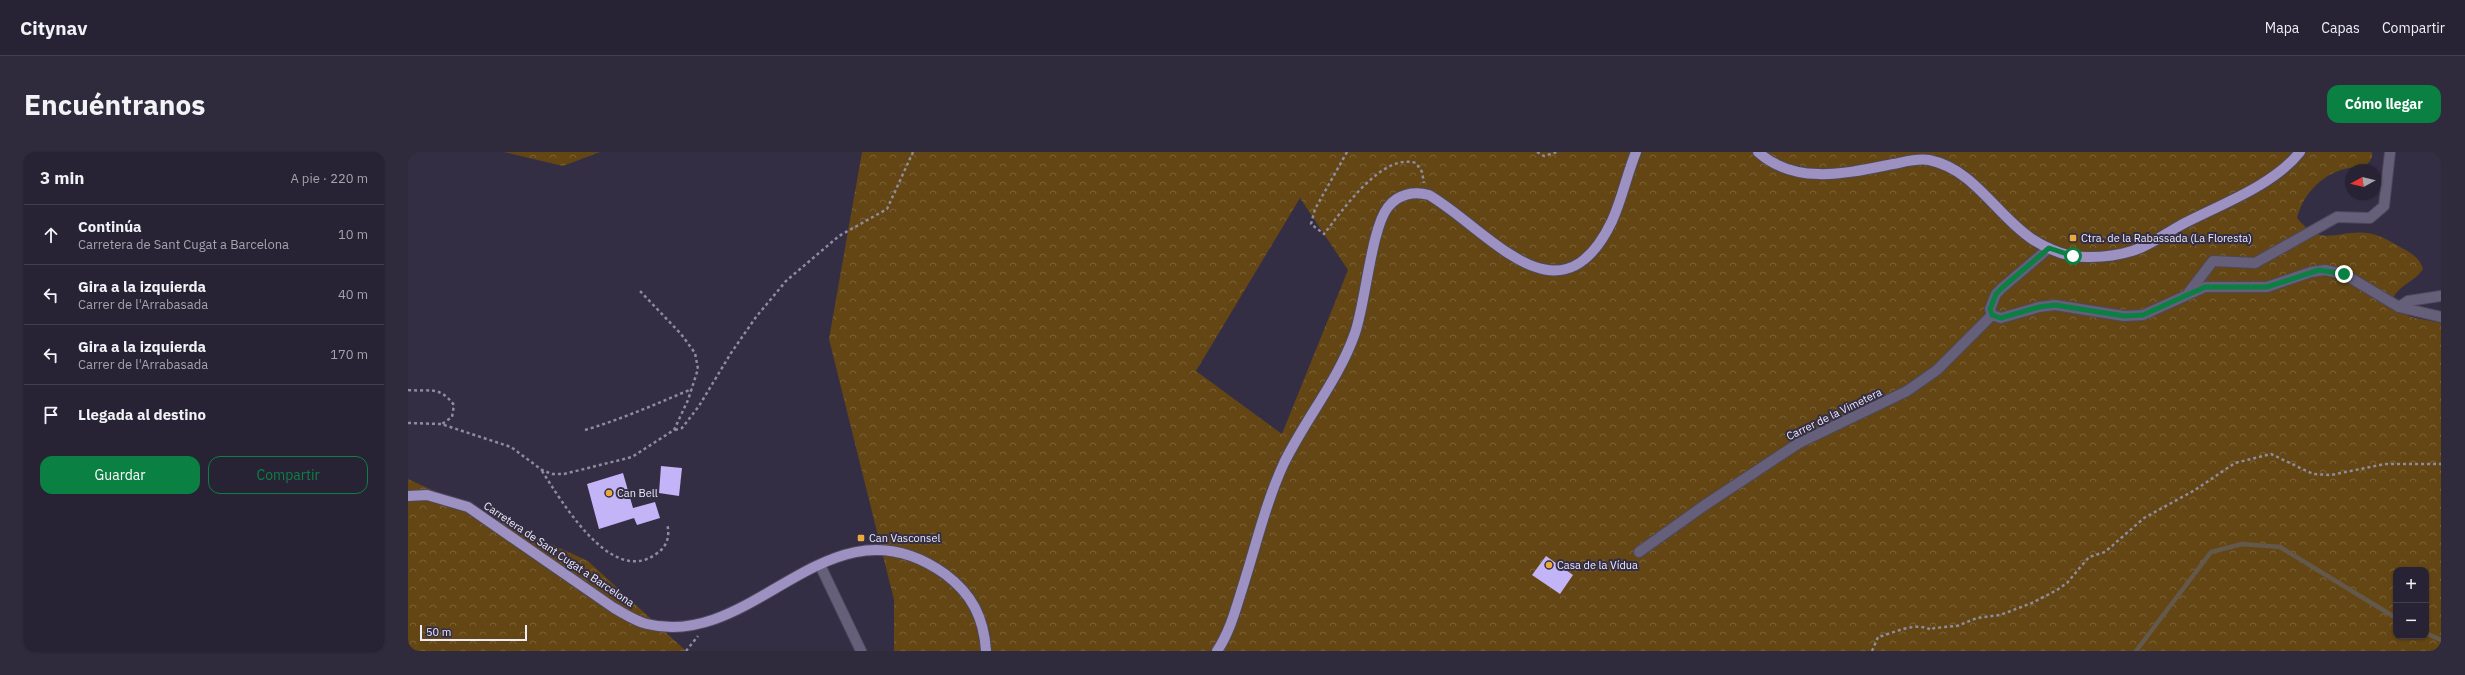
<!DOCTYPE html>
<html lang="es">
<meta charset="utf-8">
<style>
:root{--surface:#272234;--page:#2f2a3c;--text:#f1f3f6;--muted:#a4a4ac;--line:#433f4f;--accent:#0b8043}
body{margin:0;font-family:"IBM Plex Sans",sans-serif;background:var(--page);color:var(--text)}
.controls{position:absolute;right:12px;bottom:12px;display:grid;overflow:hidden;border-radius:8px;box-shadow:0 1px 3px #0004}
.controls button{width:36px;height:36px;display:grid;place-items:center;padding:0;border:0;border-bottom:1px solid var(--line);background:var(--surface);color:var(--text);font:20px sans-serif}
.compass{position:absolute;left:1937px;top:12px;width:36px;height:36px;border-radius:50%;background:var(--surface);box-shadow:0 1px 3px #0004;rotate:262deg}
.scale{position:absolute;left:12px;bottom:10px;width:107px;box-sizing:border-box;padding-left:4px;border:2px solid #edeaf9;border-top:0;font-size:11px;line-height:14px;white-space:nowrap;color:#edeaf9;-webkit-text-stroke:3px #342e45;paint-order:stroke}
.stop{position:absolute;width:12px;height:12px;margin:-9px;border:3px solid #0b8043;border-radius:50%;background:#fff}
.stop.end{background:#0b8043;border-color:#fff;box-shadow:0 1px 4px #0008}
.list{margin:0;padding:0;list-style:none}
h2{display:flex;justify-content:space-between;align-items:center;height:52px;margin:0;padding:0 16px;font-size:17px}
h2 small{font-size:13px;font-weight:400;color:var(--muted)}
.list li{display:grid;grid-template-columns:26px 1fr auto;gap:12px;align-items:center;box-sizing:border-box;height:60px;padding:0 16px;border-top:1px solid var(--line)}
.list b{display:block;font-size:15px;white-space:nowrap}
.list p{margin:0;font-size:13px;white-space:nowrap;color:var(--muted)}
.list em{font-size:13px;font-style:normal;color:var(--muted)}
.actions{display:flex;gap:8px;padding:12px 16px}
.actions a{flex:1;padding:9px 0;border:1px solid var(--accent);border-radius:12px;text-align:center;font-size:14px;color:var(--accent)}
.actions .main{background:var(--accent);color:#fff}
.icon{flex:none;width:22px;height:22px;fill:none;stroke:currentColor;stroke-width:2;stroke-linecap:round;stroke-linejoin:round}
.map{position:relative;flex:none;width:2033px;height:499px;overflow:hidden;border-radius:12px}
header{display:flex;align-items:center;gap:24px;box-sizing:border-box;height:56px;padding:0 20px;background:var(--surface);border-bottom:1px solid var(--line)}
header strong{font-size:19px}
nav{display:flex;gap:22px;margin-inline-start:auto;font-size:14px}
.intro{display:flex;align-items:center;justify-content:space-between;box-sizing:border-box;height:96px;padding:0 24px}
h1{margin:0;font-size:28px}
.button{padding:10px 18px;border-radius:12px;background:var(--accent);color:#fff;font-size:14px;font-weight:700}
main{display:flex;gap:24px;padding:0 24px}
aside{flex:1;background:var(--surface);border-radius:12px;box-shadow:0 1px 3px #0004}
.map>svg:first-child{display:block}
.forest{fill:url(#forest-crowns);fill-rule:evenodd}
.lines{fill:none;stroke-linecap:round;stroke-linejoin:round}
.stream{stroke:#64584b;stroke-width:4.5}
.building{fill:#c3b3f7}
.minor-casing{stroke:#4d495c;stroke-width:12}
.major-casing{stroke:#4d495c;stroke-width:12}
.path{stroke:#908b9e;stroke-width:2.5;stroke-dasharray:3 3;stroke-linecap:butt}
.minor{stroke:#655f79;stroke-width:10}
.major{stroke:#9c91c0;stroke-width:10}
.route{stroke:#0b8043;stroke-width:5}
.poi-dot{fill:#eaaa39;stroke:#342e45;stroke-width:1.5}
.labels{text-anchor:middle;dominant-baseline:central;stroke-width:4;stroke-linejoin:round;paint-order:stroke}
.poi-label{font-size:11px;fill:#edeaf9;stroke:#342e45;text-anchor:start}
.street-label{font-size:11px;fill:#edeaf9;stroke:#342e45}
</style>
<header>
<strong>Citynav</strong>
<nav><a>Mapa</a><a>Capas</a><a>Compartir</a></nav>
</header>
<div class="intro"><h1>Encuéntranos</h1><a class="button">Cómo llegar</a></div>
<main>
<aside>
<h2>3 min<small>A pie · 220 m</small></h2>
<ul class="list">
<li><svg class="icon" aria-label="ahead" viewBox="0 0 24 24"><path d="M12 20V5M6 11l6-6 6 6"/></svg><div><b>Continúa</b><p>Carretera de Sant Cugat a Barcelona</p></div><em>10 m</em></li>
<li><svg class="icon" aria-label="left" viewBox="0 0 24 24"><path d="M17 20v-9H6M10 6l-5 5 5 5"/></svg><div><b>Gira a la izquierda</b><p>Carrer de l'Arrabasada</p></div><em>40 m</em></li>
<li><svg class="icon" aria-label="left" viewBox="0 0 24 24"><path d="M17 20v-9H6M10 6l-5 5 5 5"/></svg><div><b>Gira a la izquierda</b><p>Carrer de l'Arrabasada</p></div><em>170 m</em></li>
<li><svg class="icon" aria-label="arrive" viewBox="0 0 24 24"><path d="M6 21V4h12l-3 4 3 4H6"/></svg><div><b>Llegada al destino</b></div></li>
</ul>
<div class="actions"><a class="main">Guardar</a><a>Compartir</a></div>
</aside>
<div class="map">
<svg width="2033" height="499" viewBox="0 0 2033 499">
<defs>
<pattern id="forest-crowns" width="20" height="18" patternUnits="userSpaceOnUse"><rect width="20" height="18" fill="#634613"/><path d="M2 6a3 3 0 1 1 6 0M12 15a3 3 0 1 1 6 0" fill="none" stroke="#7a6136"/></pattern>
</defs>
<rect width="100%" height="100%" fill="#342e45"/>
<g class="forest">
<polygon points="96,0 192,0 155,14"/>
<path d="M 454,0 L 1964,0 L 1964,6 L 1957,15 C 1925,13 1897,35 1889,66 C 1914,97 1929,77 1960,81 C 1972,83 1984,90 1994,96 C 2004,102 2011,105 2015,117 C 2006,132 1982,135 1985,155 L 2003,165 L 2033,171 L 2033,499 L 486,499 L 486,448 L 421,187 ZM 892,46 L 940,118 L 874,282 L 788,219 ZM 1988,418 L 2018,418 L 2018,484 L 1988,484 Z"/>
<polygon points="0,327 180,409 278,499 0,499"/>
</g>
<g class="lines">
<g class="stream">
<polyline points="2018,481 2033,488"/>
<polyline points="1728,499 1803,400 1834,392 1872,395 1988,466"/>
</g>
</g>
<g class="building">
<polygon points="253,314 274,316 271,344 251,341"/>
<polygon points="215,321 225,356 247,350 252,366 229,373 226,366 191,377 179,332"/>
<polygon points="1138,404 1165,423 1152,442 1124,423"/>
</g>
<g class="lines">
<g class="minor-casing">
<g id="minor">
<polyline points="1641,96 1594,136 1588,142 1582,157 1584,163 1593,166 1631,155 1647,153 1716,164 1735,163 1797,135 1859,135 1903,120 1917,118 1936,122 1991,155 2033,165"/>
<polyline points="1781,140 1805,109 1847,111 1929,65 1962,66 1976,54 1982,0"/>
<polyline points="1991,155 2000,149 2033,144"/>
<polyline points="1231,400 1297,353 1391,291 1499,239 1529,218 1584,163"/>
<polyline points="412,413 453,499"/>
</g>
</g>
<g class="major-casing">
<g id="major">
<path d="M 1350,0 C 1388,34 1440,21 1485,12 C 1496,10 1509,6 1521,8 C 1566,17 1588,63 1624,87 C 1641,98 1661,106 1682,105 C 1696,105 1711,103 1724,99 C 1741,94 1757,82 1773,73 C 1811,53 1865,34 1892,0"/>
<path d="M 0,344 L 19,343 L 60,355 L 206,456 C 217,462 227,469 239,472 C 348,499 421,339 537,422 C 564,442 576,466 578,499"/>
<path d="M 809,499 C 822,480 828,456 835,434 C 848,393 858,350 876,311 C 898,266 931,227 947,181 C 958,149 963,77 980,55 C 990,42 1006,39 1021,43 C 1081,78 1152,178 1204,69 C 1214,47 1219,22 1228,0"/>
</g>
</g>
<g class="path">
<path d="M 939,0 L 907,57 L 903,72 L 916,82 C 934,59 974,0 1008,11 L 1014,20 L 1016,31"/>
<polyline points="1129,0 1136,4 1149,0"/>
<path d="M 0,238 C 21,240 31,233 46,253 L 44,265 L 34,272"/>
<polyline points="0,271 33,272 103,295 134,318 144,322 156,322 224,305 266,278 280,248 290,217 287,201 273,182 232,139"/>
<path d="M 177,278 C 214,267 248,252 284,237"/>
<polyline points="267,278 274,276 291,254 323,201 348,165 378,129 431,84 479,57 505,0"/>
<path d="M 134,319 C 153,348 203,435 248,402 C 260,394 262,384 259,371"/>
<polyline points="278,499 290,484"/>
<path d="M 1464,499 L 1470,485 C 1486,481 1508,469 1523,478 L 1526,476 L 1549,474 L 1569,466 L 1592,463 L 1624,451 L 1649,438 L 1659,431 L 1681,405 L 1697,400 L 1736,366 L 1787,338 L 1827,311 L 1863,302 L 1905,322 L 1923,323 L 1977,312 L 2033,312"/>
</g>
<use href="#minor" class="minor"/>
<use href="#major" class="major"/>
</g>
<g class="lines">
<polyline class="route" points="1665,104 1641,96 1594,136 1588,142 1582,157 1584,163 1593,166 1631,155 1647,153 1716,164 1735,163 1797,135 1859,135 1911,118 1936,122"/>
</g>
<g class="poi-dot">
<rect x="1661" y="82" width="8" height="8" rx="2"/>
<circle cx="201" cy="341" r="4"/>
<rect x="449" y="382" width="8" height="8" rx="2"/>
<circle cx="1141" cy="413" r="4"/>
</g>
<g class="labels">
<g class="poi-label">
<text x="1673" y="86">Ctra. de la Rabassada (La Floresta)</text>
<text x="209" y="341">Can Bell</text>
<text x="461" y="386">Can Vasconsel</text>
<text x="1149" y="413">Casa de la Vídua</text>
</g>
<g class="street-label">
<text transform="translate(1426 262) rotate(-26)">Carrer de la Vimetera</text>
<text transform="translate(151 402) rotate(34)">Carretera de Sant Cugat a Barcelona</text>
</g>
</g>
</svg>
<div class="controls">
<button>+</button>
<button>−</button>
</div>
<svg class="compass" viewBox="-18 -18 36 36"><path d="M0-13l5 13h-10z" fill="#e53935"/><path d="M0 13l5-13h-10z" fill="#a4a4ac"/></svg>
<div class="scale">50 m</div>
<div class="stop" style="left:1665px;top:104px"></div>
<div class="stop end" style="left:1936px;top:122px"></div>
</div>
</main>
